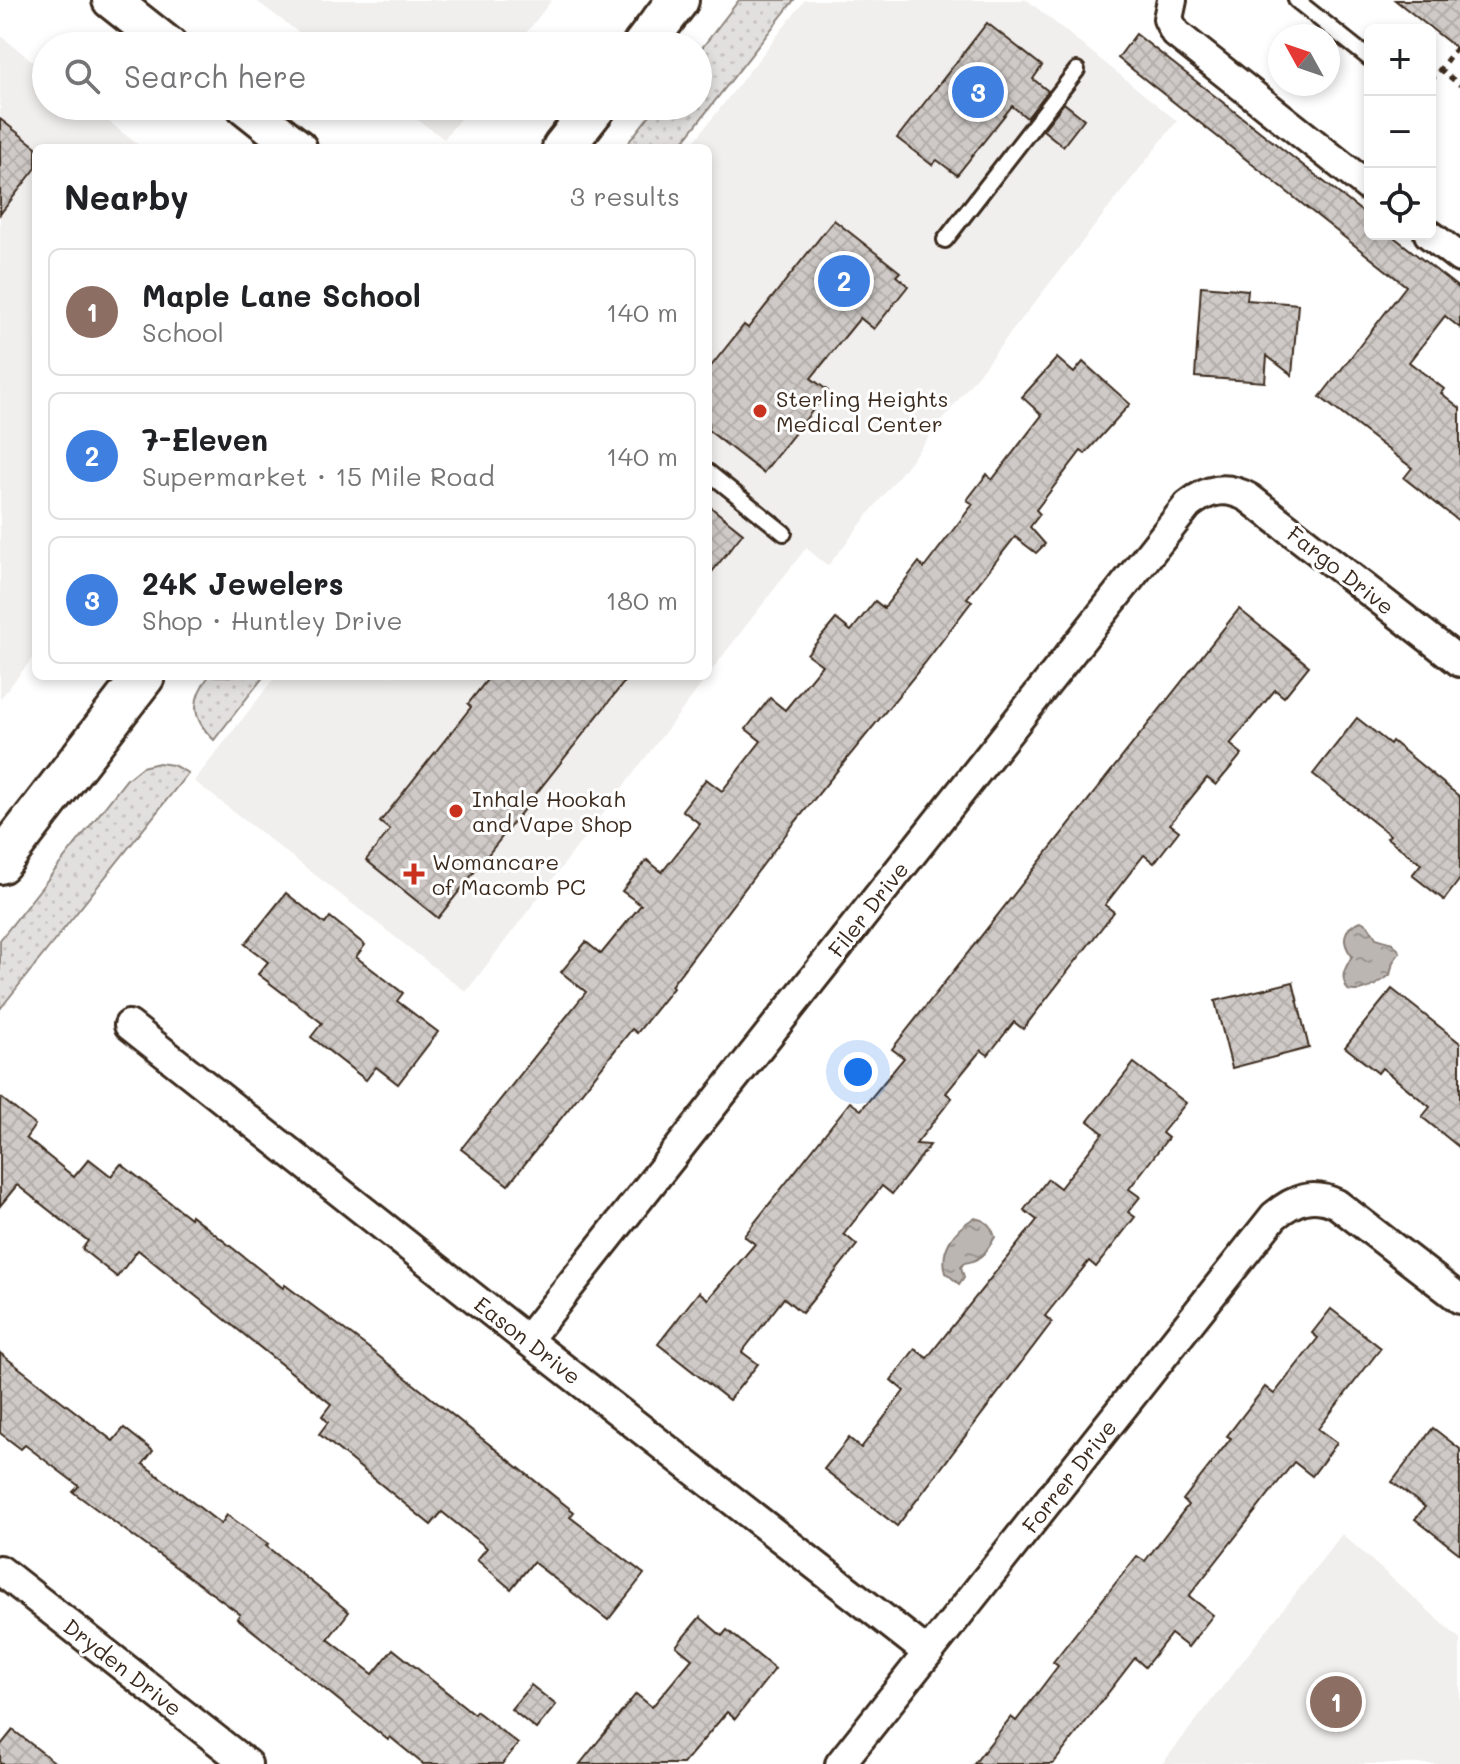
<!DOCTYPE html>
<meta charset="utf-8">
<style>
:root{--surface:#fff;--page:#f2f2f2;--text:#202124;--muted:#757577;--line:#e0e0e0;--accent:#c8321e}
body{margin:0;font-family:Mali,sans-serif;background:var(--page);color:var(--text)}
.controls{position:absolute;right:24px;top:24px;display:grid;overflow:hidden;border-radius:12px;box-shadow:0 4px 12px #0003}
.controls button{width:72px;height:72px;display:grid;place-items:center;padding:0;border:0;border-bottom:2px solid var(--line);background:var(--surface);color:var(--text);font:40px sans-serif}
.compass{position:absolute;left:1268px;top:24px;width:72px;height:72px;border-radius:50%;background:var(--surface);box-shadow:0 4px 12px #0003;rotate:310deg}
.you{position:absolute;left:858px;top:1072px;width:28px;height:28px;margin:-20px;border:6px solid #fff;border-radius:50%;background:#1a73e8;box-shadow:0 0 0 12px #1a73e833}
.badge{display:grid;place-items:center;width:52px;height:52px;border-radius:50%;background:var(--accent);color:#fff;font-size:26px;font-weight:700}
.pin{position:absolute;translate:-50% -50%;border:4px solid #fff;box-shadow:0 2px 8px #0006}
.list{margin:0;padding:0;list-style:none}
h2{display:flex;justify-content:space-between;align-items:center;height:104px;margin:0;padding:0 32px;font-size:34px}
h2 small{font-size:26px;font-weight:400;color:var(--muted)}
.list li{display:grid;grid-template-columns:52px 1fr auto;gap:24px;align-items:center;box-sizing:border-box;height:128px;margin:0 16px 16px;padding:0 16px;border:2px solid var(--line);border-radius:12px}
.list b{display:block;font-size:30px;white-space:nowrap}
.list p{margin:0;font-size:26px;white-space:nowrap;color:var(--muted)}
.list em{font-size:26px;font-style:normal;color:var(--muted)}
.icon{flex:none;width:44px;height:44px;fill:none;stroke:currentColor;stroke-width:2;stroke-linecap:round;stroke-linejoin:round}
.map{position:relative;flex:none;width:1460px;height:1764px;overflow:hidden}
.search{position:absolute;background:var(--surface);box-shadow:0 4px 12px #0003;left:32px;top:32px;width:680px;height:88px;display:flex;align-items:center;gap:20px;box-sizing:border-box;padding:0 28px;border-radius:44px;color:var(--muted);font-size:30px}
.panel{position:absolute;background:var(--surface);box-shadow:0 4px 12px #0003;left:32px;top:144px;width:680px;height:536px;border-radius:12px}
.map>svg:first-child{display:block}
.built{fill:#f1efee}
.green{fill:url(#green-dots);stroke:#8e857e;stroke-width:2}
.water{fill:url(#water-ripples);stroke:#887e77;stroke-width:2}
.building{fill:url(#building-cross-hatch);stroke:#3b2a1e;stroke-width:2}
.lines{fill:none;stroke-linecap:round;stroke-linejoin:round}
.service-casing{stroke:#3b2a1e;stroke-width:20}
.minor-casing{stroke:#3b2a1e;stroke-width:34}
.tertiary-casing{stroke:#3b2a1e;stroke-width:42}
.secondary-casing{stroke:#3b2a1e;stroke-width:46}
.path{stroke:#3b2a1e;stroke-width:5;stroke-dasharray:6 6;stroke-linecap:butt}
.service{stroke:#fff;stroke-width:14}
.minor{stroke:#fff;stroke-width:28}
.tertiary{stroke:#fff;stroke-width:36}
.secondary{stroke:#fff;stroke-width:40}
.poi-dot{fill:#c8321e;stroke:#fff;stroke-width:3}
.labels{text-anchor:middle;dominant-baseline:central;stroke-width:6;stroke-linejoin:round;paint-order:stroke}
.poi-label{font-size:22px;fill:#3b2a1e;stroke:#fff;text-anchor:start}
.street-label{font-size:22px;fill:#3b2a1e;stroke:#fff}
</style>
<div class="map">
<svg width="1460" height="1764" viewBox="0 0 1460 1764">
<defs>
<pattern id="green-dots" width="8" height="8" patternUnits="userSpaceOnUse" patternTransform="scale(2)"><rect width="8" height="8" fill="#e2e0de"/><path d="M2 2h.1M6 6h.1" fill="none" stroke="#c3c0be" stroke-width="1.8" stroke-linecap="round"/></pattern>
<pattern id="water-ripples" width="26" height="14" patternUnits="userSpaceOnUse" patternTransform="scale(2)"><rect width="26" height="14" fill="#bcb6b3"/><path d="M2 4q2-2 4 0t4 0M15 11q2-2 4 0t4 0" fill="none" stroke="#9a9491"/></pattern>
<pattern id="building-cross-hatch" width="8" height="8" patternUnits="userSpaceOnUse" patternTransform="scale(2)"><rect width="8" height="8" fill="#cfcac7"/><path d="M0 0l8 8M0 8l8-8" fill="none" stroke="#b3aeaa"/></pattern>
</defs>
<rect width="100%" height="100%" fill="#fff"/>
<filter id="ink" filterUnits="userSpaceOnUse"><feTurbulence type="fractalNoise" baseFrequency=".0125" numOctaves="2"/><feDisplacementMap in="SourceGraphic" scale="16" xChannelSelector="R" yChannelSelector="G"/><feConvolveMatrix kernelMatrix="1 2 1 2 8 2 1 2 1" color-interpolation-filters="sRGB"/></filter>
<g filter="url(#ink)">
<g class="built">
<polygon points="255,0 552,0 516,46 317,46"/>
<polygon points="805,0 1027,0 1177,121 828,566 806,548 708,675 708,148 689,148"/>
<polygon points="0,35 46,72 46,106 89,106 142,148 36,148 36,654 0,699"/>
<polygon points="399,106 470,106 444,139"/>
<polygon points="276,676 708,676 466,992 194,781"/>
<polygon points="1342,1534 1460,1639 1460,1764 1162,1764"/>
</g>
<g class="green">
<polygon points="739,0 794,0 678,148 624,148 657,106 698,106 698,53"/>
<path d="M 209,676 L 264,676 L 214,740 C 192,719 190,700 209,676 Z"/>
<polygon points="159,763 173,765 188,773 0,1009 0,940 127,779 142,767"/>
</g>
<g class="water">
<path d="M 1361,921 L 1368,925 L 1376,938 L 1393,943 L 1400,952 L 1393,962 L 1390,975 C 1378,984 1364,994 1348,990 C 1339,974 1345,970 1352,956 C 1341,942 1342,928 1361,921 Z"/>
<path d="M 974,1218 C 986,1220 991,1225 995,1237 C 987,1251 980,1262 964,1263 L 961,1267 L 964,1277 L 959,1284 L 946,1273 C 939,1249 955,1229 974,1218 Z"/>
</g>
<g class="building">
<polygon points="1395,0 1460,0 1460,51"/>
<polygon points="987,23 1042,66 1033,79 1048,91 1027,118 1012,106 957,175 937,160 932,165 897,138"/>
<polygon points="1136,34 1370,218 1370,234 1390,234 1460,289 1460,328 1445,316 1409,362 1444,389 1441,393 1460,408 1460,522 1404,478 1412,468 1320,397 1406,286 1118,58"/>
<polygon points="1064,103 1084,119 1063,146 1043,130"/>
<polygon points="0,119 36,147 36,168 0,214"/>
<polygon points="834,220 900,272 896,276 908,286 874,329 860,318 811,378 828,391 763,473 708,430 708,370 744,325 748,328"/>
<polygon points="1201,286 1248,290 1247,300 1298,304 1292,375 1267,356 1265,382 1195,377"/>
<polygon points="1057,358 1074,373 1083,362 1130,404 1085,454 1081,451 1036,510 1040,514 1030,527 1045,544 1036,553 1015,537 967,598 972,601 925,663 793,825 671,986 673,988 637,1033 632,1029 508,1185 461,1149 586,992 561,972 586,942 601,954 641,905 622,891 647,860 662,872 700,824 682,810 706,779 722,791 761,741 746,729 770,698 785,710 822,665 807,654 836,619 851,631 875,601 884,608 919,562 924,568 973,504 967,500 987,474 992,480 1042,415 1022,397"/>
<polygon points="708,505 743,533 708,577"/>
<polygon points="1239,609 1309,666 1284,697 1275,690 1230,744 1242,754 1216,785 1207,778 1170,824 1179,831 1154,863 1144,855 1105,905 1114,912 1023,1029 1014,1022 988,1055 981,1050 946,1093 952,1098 916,1144 930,1145 892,1194 882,1186 844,1234 857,1245 802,1313 784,1298 742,1352 758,1364 729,1400 658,1344 699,1292 708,1299 755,1244 744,1236 850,1102 861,1110 904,1058 892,1049"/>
<polygon points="490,676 629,676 438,918 366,860 390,830 380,822 471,707 468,704"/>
<polygon points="1357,718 1390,744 1392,741 1460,797 1460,879 1444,900 1412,875 1421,864 1387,838 1390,835 1313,774"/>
<polygon points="286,893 325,924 330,917 365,945 356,957 403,993 397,1001 438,1032 398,1084 376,1067 366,1080 311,1037 322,1023 258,974 268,962 245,944"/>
<polygon points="1293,982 1309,1048 1232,1068 1215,1001"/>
<polygon points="1392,989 1460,1043 1460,1148 1422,1117 1430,1107 1382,1068 1378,1073 1345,1047"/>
<polygon points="1134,1063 1186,1103 1162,1133 1168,1138 1129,1189 1140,1197 1128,1212 1135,1217 1096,1267 1089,1261 1045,1316 1052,1322 897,1526 824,1469 849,1438 861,1448 904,1391 891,1380 915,1349 927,1358 1037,1220 1024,1210 1048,1179 1060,1188 1103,1133 1088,1121"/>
<polygon points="0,1097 35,1125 26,1138 74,1177 89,1159 111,1176 121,1164 190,1218 191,1215 283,1288 285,1285 366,1346 574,1512 570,1517 644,1574 608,1620 533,1562 511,1589 477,1560 487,1548 442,1512 431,1525 319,1434 328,1422 322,1416 331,1404 138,1250 117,1277 82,1249 88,1241 17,1185 0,1206"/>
<polygon points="1331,1309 1381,1348 1318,1429 1337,1443 1312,1476 1294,1462 1189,1596 1213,1615 1188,1647 1171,1634 1145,1667 1135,1658 1053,1764 974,1764 1011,1717 1016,1721 1058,1666 1053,1662 1137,1556 1145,1561 1188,1505 1183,1500 1231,1438 1227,1436 1265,1387 1274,1394 1318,1338 1312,1333"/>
<polygon points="0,1353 113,1441 124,1428 153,1451 143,1464 221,1524 227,1515 268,1544 266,1546 349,1612 328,1639 373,1674 393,1649 474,1714 476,1711 518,1744 502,1764 423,1764 390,1737 388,1740 237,1618 240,1614 73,1492 79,1486 25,1445 21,1449 0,1433"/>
<polygon points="1433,1428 1460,1449 1460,1554 1415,1519 1425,1507 1392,1482"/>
<polygon points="700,1617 722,1636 727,1630 775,1669 735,1719 727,1712 683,1764 580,1764 636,1694 652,1707 692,1659 676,1646"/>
<polygon points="531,1685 556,1705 536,1729 511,1709"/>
<polygon points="13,1730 57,1764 0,1764 0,1746"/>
</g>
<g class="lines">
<g class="service-casing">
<g id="service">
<polyline points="1296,0 1370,59"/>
<polyline points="945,240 1077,70"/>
<polyline points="708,472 784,533"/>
</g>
</g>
<g class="minor-casing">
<g id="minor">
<polyline points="1172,0 1168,19 1175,33 1370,188"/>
<polyline points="1429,234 1460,258"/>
<polyline points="129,1025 527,1340 928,1653"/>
<path d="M 527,1340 L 1188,505 C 1208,489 1226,485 1249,498 L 1460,662"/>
<polyline points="0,1570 247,1764"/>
<path d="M 840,1764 L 1274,1216 C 1294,1199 1313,1192 1337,1204 L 1460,1299"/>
</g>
</g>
<g class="tertiary-casing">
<g id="tertiary">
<polyline points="111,0 169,46"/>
<polyline points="245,106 298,148"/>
</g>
</g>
<g class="secondary-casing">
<g id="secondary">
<polyline points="643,46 678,0"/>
<polyline points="563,148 596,106"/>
<polyline points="0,863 144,676"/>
</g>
</g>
<g class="path">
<polyline points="1440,69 1460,85"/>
<polyline points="1431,81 1456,48"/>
</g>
<use href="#service" class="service"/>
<use href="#minor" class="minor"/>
<use href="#tertiary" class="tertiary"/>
<use href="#secondary" class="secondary"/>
</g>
</g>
<g class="poi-dot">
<circle cx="760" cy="411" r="8"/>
<circle cx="456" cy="811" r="8"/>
<path d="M410 862h8v8h8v8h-8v8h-8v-8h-8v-8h8z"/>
</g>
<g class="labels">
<g class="poi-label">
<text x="776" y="398">Sterling Heights<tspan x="776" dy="25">Medical Center</tspan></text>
<text x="472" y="798">Inhale Hookah<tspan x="472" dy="25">and Vape Shop</tspan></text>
<text x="432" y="861">Womancare<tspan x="432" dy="25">of Macomb PC</tspan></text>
</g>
<g class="street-label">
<text transform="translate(1341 570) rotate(38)">Fargo Drive</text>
<text transform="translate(868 909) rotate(-52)">Filer Drive</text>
<text transform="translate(528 1340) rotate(38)">Eason Drive</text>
<text transform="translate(1069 1476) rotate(-52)">Forrer Drive</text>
<text transform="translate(123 1667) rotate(38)">Dryden Drive</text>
</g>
</g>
</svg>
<div class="controls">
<button>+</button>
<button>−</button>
<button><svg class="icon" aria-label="locate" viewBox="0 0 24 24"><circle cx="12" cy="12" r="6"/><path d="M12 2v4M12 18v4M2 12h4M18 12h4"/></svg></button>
</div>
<svg class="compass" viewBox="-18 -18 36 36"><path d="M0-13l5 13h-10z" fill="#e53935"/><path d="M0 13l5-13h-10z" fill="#757577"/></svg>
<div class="you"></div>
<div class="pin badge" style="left:1336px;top:1702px;background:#8d6e63">1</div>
<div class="pin badge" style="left:844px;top:281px;background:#3f7fe0">2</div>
<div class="pin badge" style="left:978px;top:92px;background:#3f7fe0">3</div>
<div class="search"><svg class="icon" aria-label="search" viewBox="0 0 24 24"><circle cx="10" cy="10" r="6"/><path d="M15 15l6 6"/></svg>Search here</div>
<section class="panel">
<h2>Nearby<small>3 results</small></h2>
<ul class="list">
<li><span class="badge" style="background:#8d6e63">1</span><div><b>Maple Lane School</b><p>School</p></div><em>140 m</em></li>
<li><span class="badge" style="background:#3f7fe0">2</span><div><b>7-Eleven</b><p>Supermarket · 15 Mile Road</p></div><em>140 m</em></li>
<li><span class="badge" style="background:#3f7fe0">3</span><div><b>24K Jewelers</b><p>Shop · Huntley Drive</p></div><em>180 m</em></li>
</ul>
</section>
</div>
